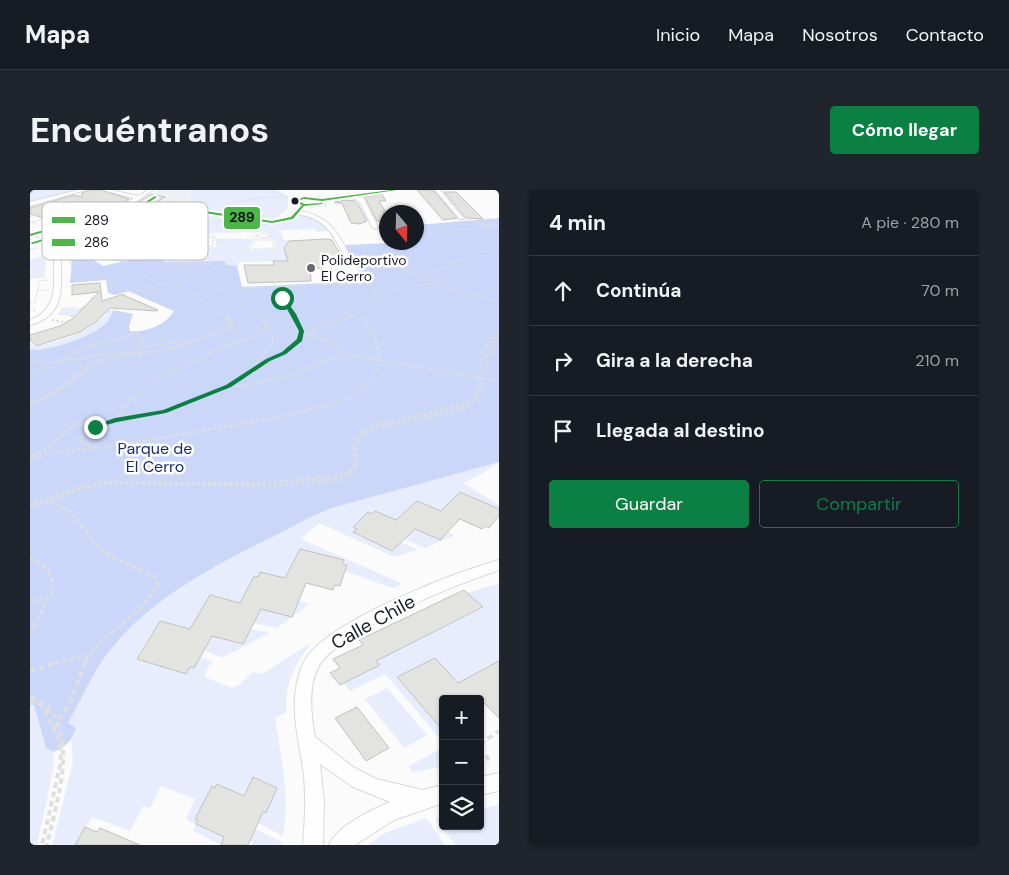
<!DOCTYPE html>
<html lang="es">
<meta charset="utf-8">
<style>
:root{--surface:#171b24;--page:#20242c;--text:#f1f3f6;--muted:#9ea1a6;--line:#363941;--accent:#0b8043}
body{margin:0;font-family:"DM Sans",sans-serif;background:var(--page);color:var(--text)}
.controls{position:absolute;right:15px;bottom:15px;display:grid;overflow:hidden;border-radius:5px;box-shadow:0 1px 4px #0004}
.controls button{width:45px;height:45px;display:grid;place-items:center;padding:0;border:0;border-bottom:1px solid var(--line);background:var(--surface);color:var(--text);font:25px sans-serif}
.compass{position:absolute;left:349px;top:15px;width:45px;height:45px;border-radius:50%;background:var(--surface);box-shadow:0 1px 4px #0004;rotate:161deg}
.stop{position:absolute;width:15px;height:15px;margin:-11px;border:4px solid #0b8043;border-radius:50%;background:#fff}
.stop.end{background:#0b8043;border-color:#fff;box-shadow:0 1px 5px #0008}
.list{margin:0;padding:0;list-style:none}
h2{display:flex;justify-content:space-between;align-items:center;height:65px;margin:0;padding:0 20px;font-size:21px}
h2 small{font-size:16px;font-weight:400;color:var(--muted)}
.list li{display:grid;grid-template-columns:32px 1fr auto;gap:15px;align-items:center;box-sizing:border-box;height:70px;padding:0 20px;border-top:1px solid var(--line)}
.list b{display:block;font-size:19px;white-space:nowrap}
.list em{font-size:16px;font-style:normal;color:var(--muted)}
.actions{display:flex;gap:10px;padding:15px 20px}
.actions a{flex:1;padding:11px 0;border:1px solid var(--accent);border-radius:5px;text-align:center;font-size:18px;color:var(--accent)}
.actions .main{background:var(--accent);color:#fff}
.icon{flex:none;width:28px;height:28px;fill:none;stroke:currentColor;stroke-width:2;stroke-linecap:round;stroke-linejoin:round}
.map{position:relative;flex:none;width:469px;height:655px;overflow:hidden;border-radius:5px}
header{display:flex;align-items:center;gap:30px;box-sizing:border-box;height:70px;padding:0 25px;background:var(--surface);border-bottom:1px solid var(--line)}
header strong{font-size:24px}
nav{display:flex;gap:28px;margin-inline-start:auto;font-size:18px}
.intro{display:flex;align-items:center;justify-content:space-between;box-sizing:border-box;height:120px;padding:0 30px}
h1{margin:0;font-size:35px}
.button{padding:12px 22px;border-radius:5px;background:var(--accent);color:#fff;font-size:18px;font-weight:700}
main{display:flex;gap:30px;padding:0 30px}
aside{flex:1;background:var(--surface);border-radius:5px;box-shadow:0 1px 4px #0004}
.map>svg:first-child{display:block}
.built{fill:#eef0f7}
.green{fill:#e7edfd}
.forest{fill:#cad7f9}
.building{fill:#e3e4df;stroke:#c1c2bd}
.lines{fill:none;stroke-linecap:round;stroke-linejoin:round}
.minor-casing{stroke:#d8d9dd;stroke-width:2}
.path-far4{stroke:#dfdfdf;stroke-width:1;stroke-dasharray:2 1;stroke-linecap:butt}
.path-far3{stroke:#dfdfdf;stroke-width:2;stroke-dasharray:2.5 2;stroke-linecap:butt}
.path-far2{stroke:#dfdfdf;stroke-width:2.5;stroke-dasharray:3 2.5;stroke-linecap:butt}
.path-far1{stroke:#dfdfdf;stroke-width:3;stroke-dasharray:4.5 3;stroke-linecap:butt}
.path{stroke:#dfdfdf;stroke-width:4;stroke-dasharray:5.5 4;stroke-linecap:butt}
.minor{fill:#fefefe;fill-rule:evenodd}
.bus-1-casing{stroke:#fff;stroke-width:4}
.bus-2-casing{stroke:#fff;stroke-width:4}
.bus-1{fill:#4ab747;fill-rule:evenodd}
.bus-2{fill:#4ab747;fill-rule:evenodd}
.route{fill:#0b8043}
.bus-dot{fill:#171a22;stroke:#fff;stroke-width:2}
.poi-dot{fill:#67696e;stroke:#fff;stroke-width:2}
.labels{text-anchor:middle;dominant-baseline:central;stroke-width:5;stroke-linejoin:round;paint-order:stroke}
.far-poi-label{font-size:14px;fill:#171a22;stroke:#fff;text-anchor:start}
.park-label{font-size:16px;fill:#182b71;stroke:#fff}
.near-street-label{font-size:19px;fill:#171a22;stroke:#fff}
.key{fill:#fff;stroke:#b9babd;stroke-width:1}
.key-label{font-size:14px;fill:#171a22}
.line-badge{stroke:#fff;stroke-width:2}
.pale-badge-label{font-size:14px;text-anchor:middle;font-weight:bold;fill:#111}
</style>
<header>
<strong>Mapa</strong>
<nav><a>Inicio</a><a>Mapa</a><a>Nosotros</a><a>Contacto</a></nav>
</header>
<div class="intro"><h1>Encuéntranos</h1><a class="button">Cómo llegar</a></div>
<main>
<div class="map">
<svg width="469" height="655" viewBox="0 0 469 655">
<rect width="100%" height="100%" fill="#fbfbfb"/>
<polygon class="built" points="129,0 159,0 161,12 101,17"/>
<g class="green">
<polygon points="0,0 49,0 0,13"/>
<polygon points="160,0 247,0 258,6 258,18 248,27 239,29 167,19 161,12"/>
<polygon points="154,22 238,33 262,31 270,25 277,25 294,34 298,41 287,42 286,39 250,40 254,50 263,50 263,51 257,52 264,71 211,72 208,73 208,76 201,76 135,72 121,63 186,57 186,50 223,50 224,52 220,54 221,60 246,59 243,49 229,49 242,47 242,45 235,42 175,43 172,25 143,25"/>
<polygon points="17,64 14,86 0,88 0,83 2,82 0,81 6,79 0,77 0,70"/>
<path d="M 37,117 L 83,120 C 82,124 80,128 78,131 C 65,146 20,161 0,160 L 0,153 L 5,157 C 31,150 58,144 77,123 L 49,121 L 44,125 L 29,124 L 31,119 Z"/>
<path d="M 468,272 L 452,284 L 433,293 L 469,315 L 469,323 L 468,318 L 457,314 L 454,317 L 426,305 L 414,318 L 415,323 L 387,311 L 369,327 L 370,332 L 345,321 L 323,336 L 327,339 L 324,342 L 366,357 L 371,352 L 388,360 L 364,367 L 289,333 L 271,349 L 373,394 L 362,398 L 315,381 L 317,375 L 312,374 L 314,370 L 270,359 L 257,383 L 260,390 L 230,382 L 228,387 L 223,386 L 213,407 L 214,414 L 180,405 L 163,434 L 164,441 L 130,431 L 110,462 L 107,469 L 156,484 L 160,477 L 164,478 L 170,467 L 184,472 L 178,476 L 175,487 L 202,498 L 210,494 L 223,482 L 232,484 L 279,454 L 280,455 C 263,477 255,495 256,523 L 245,527 C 251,568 260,604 253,646 L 228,633 L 233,622 L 236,623 L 247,598 L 223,587 L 214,606 L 187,594 L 185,598 L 182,597 L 165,629 L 168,630 L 166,634 L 194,647 L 191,655 L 163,641 L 166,635 L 156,629 L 165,609 L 131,596 L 120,618 L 113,616 L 100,641 L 62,627 L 45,655 L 22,655 L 43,572 L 41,550 L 46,538 L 38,533 C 51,512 63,483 78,463 C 128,397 211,364 283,326 L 302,318 Z"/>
<polygon points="385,334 394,343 409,350 417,342 425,345 395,358 374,349 381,343"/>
<polygon points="469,393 469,472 433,490 430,496 405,468 367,487 382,505 413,533 413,552 355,484 320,501 314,493 350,475 346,471 453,418 437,403"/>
<polygon points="268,411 279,414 247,438 224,433 226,417 265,421"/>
<polygon points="221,439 239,443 192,468 174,460 177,444 212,454"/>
<polygon points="357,498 397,545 374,558 335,509"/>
<polygon points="0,515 4,515 16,558 23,562 24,577 7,655 0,655"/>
<polygon points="413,557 413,576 382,583 379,576"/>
<polygon points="469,615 469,655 425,655 405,628 413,627 413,636 450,636 450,619"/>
<polygon points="396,628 415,655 338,655 355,643"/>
<polygon points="225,639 252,652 251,655 222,655 223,652 220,651"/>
</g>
<path class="forest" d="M 469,28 L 469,272 L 302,318 L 283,326 C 211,364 128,397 78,463 C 63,482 51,511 38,533 L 46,538 C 41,551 37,557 23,562 L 16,558 L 4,515 L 0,515 L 0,160 C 20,161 65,146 78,131 C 80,128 82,124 83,120 L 103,124 L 99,136 L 100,141 C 115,143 136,135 144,121 L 98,101 L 86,105 L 78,103 L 76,90 L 40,93 C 41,80 44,68 37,57 L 42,57 L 73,76 L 103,69 L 104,67 L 99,63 L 116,59 L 135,72 L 194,71 L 197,75 L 207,76 L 212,97 L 315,92 L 324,89 L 331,84 L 315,55 L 387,52 L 387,35 Z"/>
<g class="building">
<polygon points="58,0 71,0 99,9 91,14 28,32 0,24 0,18 44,5 52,7 52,3"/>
<polygon points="387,0 403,0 427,28 413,30"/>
<polygon points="414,2 426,2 453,29 436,28"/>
<polygon points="121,4 135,7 115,20 113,15 104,15"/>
<polygon points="352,4 356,11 349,11 355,21 353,23 356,31 347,31 335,7"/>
<polygon points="316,10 325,11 328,14 337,31 330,34 321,33 312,13 305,13 305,12"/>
<polygon points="295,49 302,50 315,73 291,73 293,78 280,78 281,91 218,93 214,75 244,75 243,71 258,71 254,58 259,51"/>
<polygon points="70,93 72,111 94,104 93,105 128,120 127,121 80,118 66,132 50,142 6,156 0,150 0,145 30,136 42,129 69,102 42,105 42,95"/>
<polygon points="430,302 469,319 469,326 459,338 455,336 452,339 430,329 410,350 385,339 362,361 323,342 327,339 323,337 338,322 342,324 345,321 366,330 387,311 411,321"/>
<polygon points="270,359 314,370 312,374 317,375 310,396 305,395 303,400 276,393 262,427 231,419 213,454 182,446 164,478 160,477 156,484 107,469 130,431 160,439 180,405 210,413 224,386 228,387 230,382 255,388"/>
<polygon points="434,400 453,417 346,471 350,475 310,495 300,483 310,478 303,469 333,455 329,450"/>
<polygon points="405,468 428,493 469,471 469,528 450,509 413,509 413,541 367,487"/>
<polygon points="327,517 359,558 336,571 305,528"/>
<polygon points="223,587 247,598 236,623 233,622 218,655 191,655 194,647 166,634 168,630 165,629 182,596 185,598 187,594 214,606"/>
<polygon points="55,637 67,642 70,638 110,655 45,655"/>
</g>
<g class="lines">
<g class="minor-casing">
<g id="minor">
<polygon points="48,0 56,0 0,16 0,12"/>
<path d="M 73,0 L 81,0 L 108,6 L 118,0 L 123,0 L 96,18 L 111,16 L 113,19 L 82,22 L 3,46 C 13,50 22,53 28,62 C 32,67 31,75 31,81 C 32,109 29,127 0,135 L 0,130 C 22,122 25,104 24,83 C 24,77 25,68 23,64 C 18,55 9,53 0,49 L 0,43 L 92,16 L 104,8 Z"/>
<path d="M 355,0 L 368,0 L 330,6 L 334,9 L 348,37 L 345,39 L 342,37 C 326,3 332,6 295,11 L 295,15 L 274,17 L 271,21 C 304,28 308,46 324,72 L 321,74 L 318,72 C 303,47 300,30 268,24 C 249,47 186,21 160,21 C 138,20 95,32 80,47 L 84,55 L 102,66 L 96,71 C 80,70 63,62 57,47 C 81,19 123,23 156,18 L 150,15 L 153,13 L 168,20 L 242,30 L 260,27 L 270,16 L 262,11 L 274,6 L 292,8 ZM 274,10 L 290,11 L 290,13 L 278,14 L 269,11 ZM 123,24 L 91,34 L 74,47 L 80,57 L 94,67 C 82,66 68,59 63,47 C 79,32 102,27 123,24 Z"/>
<polygon points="405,0 410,0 434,29 430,29"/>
<polygon points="157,24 173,25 175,39 170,38 168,27 157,26"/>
<path d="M 469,370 L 469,380 C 429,394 304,441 287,480 C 278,500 281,526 285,547 L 323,577 L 346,589 L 393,600 L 413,595 L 413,613 L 364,630 L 325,655 L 299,655 C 307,636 341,620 360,612 L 323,597 L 290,574 L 294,613 L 293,655 L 273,655 C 275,632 276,609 274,586 C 271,560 263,534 265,507 C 266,493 270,476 279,464 C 312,426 420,384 469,370 Z"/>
<polygon points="469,583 469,601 450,605 450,587"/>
</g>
</g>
<g class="path-far4">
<polyline points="242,0 253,6"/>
<polyline points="61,11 75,14"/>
<polyline points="43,12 62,7"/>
<polyline points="206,12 234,7 259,8"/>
<polyline points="53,13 67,16"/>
<polyline points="41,16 55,20"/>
<polyline points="34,18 48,22"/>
<polyline points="8,25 20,24 9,21"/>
<polyline points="0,27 74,6"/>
<polyline points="20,30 13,28 28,24 35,26"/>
<polyline points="439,30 469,38"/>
<polyline points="0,32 6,34"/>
<polyline points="2,32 13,29"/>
<polygon points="233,43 242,46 233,48 224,46"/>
<polyline points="177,44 191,50"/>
<polygon points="157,45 158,60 131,61 133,59 133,46"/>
<polyline points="387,45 469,35"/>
<polyline points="354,47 357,47"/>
<polygon points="167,48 183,48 183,56 167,57"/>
<polyline points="183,50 226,49"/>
<polygon points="226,50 242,50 244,58 223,59 222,54"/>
<polyline points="157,53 167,53"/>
<polyline points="330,54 336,65 417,95"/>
<polyline points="0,59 7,58"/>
<polyline points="336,65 335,78 342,84"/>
<polyline points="350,70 363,52"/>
<path d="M 39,74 C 43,74 47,73 51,74 C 57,75 84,94 87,99 L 108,100 L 128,104 L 109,92 L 106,86 L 109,85 L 127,92 L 155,98 L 196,127"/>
<polyline points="136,74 181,74 207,95 215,98 319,94 332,91 336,85 344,97 344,110"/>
<polyline points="168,74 184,96 214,114 230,127"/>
<polyline points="0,77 5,79 0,81"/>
<polyline points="331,84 355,90 365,99"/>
<polyline points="0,88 16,87"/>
<polyline points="397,88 403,82 450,62 469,60"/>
<polyline points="247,98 264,127"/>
<polyline points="8,101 19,100"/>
<polyline points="0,113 5,113 9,91 18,90"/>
<polyline points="0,119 5,119 4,122"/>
<polyline points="28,124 44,126"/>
<polyline points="197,125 198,127"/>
<polyline points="317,127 331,122"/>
<path d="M 333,127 L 331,122 C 383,80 411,94 469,112"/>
</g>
<g class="path-far3">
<polyline points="41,126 44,126"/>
<polyline points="197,126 203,136 200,139"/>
<polyline points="22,130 34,132"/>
<polyline points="106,143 113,147 111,155 114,157 164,149"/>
<path d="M 278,144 C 289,148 307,153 313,164"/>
<polyline points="271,149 286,138 321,126"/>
<polyline points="0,170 21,173"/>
<polyline points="31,170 57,156 90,149 103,143"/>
<path d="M 225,179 C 227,158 256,159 236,136"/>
<polyline points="0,187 21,173 69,165 113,161"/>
<polyline points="200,196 212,196 266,184 313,164 469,191"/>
<polyline points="0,214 32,197 57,176 81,168 142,159 200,137 195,126"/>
<polyline points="0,216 33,198 60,177"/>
<polyline points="95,216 118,193 190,159 223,147 236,136 229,126"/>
<polyline points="150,216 199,196 265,155 270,150 272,141 263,126"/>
<path d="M 292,216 C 316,210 355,193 349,162 C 346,149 337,138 332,126"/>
<path d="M 432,216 C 457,202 446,187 453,165 C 456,156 463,149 469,142"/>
<polyline points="438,216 451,203 457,168 469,147"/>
</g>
<g class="path-far2">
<path d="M 96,215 C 92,220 88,228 83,231 C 72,237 55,238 49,250 L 61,257 L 72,258 L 240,229 L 296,215"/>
<polyline points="86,230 134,222 154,215"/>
<polyline points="4,268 20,263 63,258"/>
<polyline points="0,270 27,250 44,234 75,232"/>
<polyline points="19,312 38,320 47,330"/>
<path d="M 0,314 L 67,292 L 237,293 L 315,285 L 324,278 C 326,251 313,251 345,235 L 434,215"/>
<polyline points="0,316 18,312 52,298 81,293 244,296 313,289 323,282 327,276 326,257 328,251 334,244 347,238 434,219 440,215"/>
</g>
<g class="path-far1">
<path d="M 46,329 L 65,354 L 78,365 L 125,387 L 128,393 C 111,430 72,440 55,473"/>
<path d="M 0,368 C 18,376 25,386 22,406 L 14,411 L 14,419 L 0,443"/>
<polyline points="0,410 14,411"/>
<polyline points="25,473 58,466"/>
</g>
<g class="path">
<polyline points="0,481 29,472"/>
<path d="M 0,507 C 56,528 26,613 17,655"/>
<polyline points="0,510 9,513 15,519 30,554 31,571 12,655"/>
<polyline points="24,537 39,515 55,472"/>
<polyline points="450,554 469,541"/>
<polyline points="450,558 459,570"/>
</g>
<use href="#minor" class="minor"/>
<g class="bus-1-casing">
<polygon id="bus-1" points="361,0 367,0 292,11 274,9 267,11 275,14 292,13 293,14 274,16 263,29 242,33 167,22 152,16 83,22 0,46 0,44 83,20 152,14 168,20 242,31 261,27 272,15 264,11 274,7 292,9"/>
</g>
<g class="bus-2-casing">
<polygon id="bus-2" points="125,6 127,7 98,26 3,54 0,53 96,24"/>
</g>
<use href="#bus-1" class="bus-1"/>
<use href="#bus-2" class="bus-2"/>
</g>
<polygon class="route" points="250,106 253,106 266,124 274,141 272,151 256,164 240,171 201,197 136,223 87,232 62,239 62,236 85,228 133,220 196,195 236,169 252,162 267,149 269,141"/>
<circle class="bus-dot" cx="265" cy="11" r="4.5"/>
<circle class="poi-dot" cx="281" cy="78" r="5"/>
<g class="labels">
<g class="far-poi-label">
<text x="291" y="70">Polideportivo<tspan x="291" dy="16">El Cerro</tspan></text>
</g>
<g class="park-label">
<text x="125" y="258">Parque de<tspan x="125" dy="18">El Cerro</tspan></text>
</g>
<g class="near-street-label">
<text transform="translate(343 432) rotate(-29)">Calle Chile</text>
</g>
</g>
<rect x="12" y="12" width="166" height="58" rx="8" class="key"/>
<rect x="22" y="27" width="23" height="6" fill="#4ab747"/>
<rect x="22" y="49" width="23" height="7" fill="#4ab747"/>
<g class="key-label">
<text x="54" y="35">289</text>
<text x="54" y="57">286</text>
</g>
<rect class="line-badge" x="193" y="16" width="38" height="24" rx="5" fill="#4ab747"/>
<g class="pale-badge-label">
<text x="212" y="32">289</text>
</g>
</svg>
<div class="controls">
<button>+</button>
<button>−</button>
<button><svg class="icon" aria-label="layers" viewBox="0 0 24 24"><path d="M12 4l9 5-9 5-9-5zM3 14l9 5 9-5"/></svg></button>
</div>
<svg class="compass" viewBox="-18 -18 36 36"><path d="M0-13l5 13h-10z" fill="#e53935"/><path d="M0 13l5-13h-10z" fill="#9ea1a6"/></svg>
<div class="stop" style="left:252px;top:108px"></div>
<div class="stop end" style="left:65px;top:237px"></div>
</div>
<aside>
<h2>4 min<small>A pie · 280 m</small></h2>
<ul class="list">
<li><svg class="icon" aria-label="ahead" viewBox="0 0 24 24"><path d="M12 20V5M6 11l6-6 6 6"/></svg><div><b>Continúa</b></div><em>70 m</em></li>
<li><svg class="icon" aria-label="right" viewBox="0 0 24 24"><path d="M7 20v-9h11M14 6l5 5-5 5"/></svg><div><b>Gira a la derecha</b></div><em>210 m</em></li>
<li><svg class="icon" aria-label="arrive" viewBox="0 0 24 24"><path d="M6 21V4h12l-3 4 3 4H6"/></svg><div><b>Llegada al destino</b></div></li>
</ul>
<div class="actions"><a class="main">Guardar</a><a>Compartir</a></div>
</aside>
</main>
